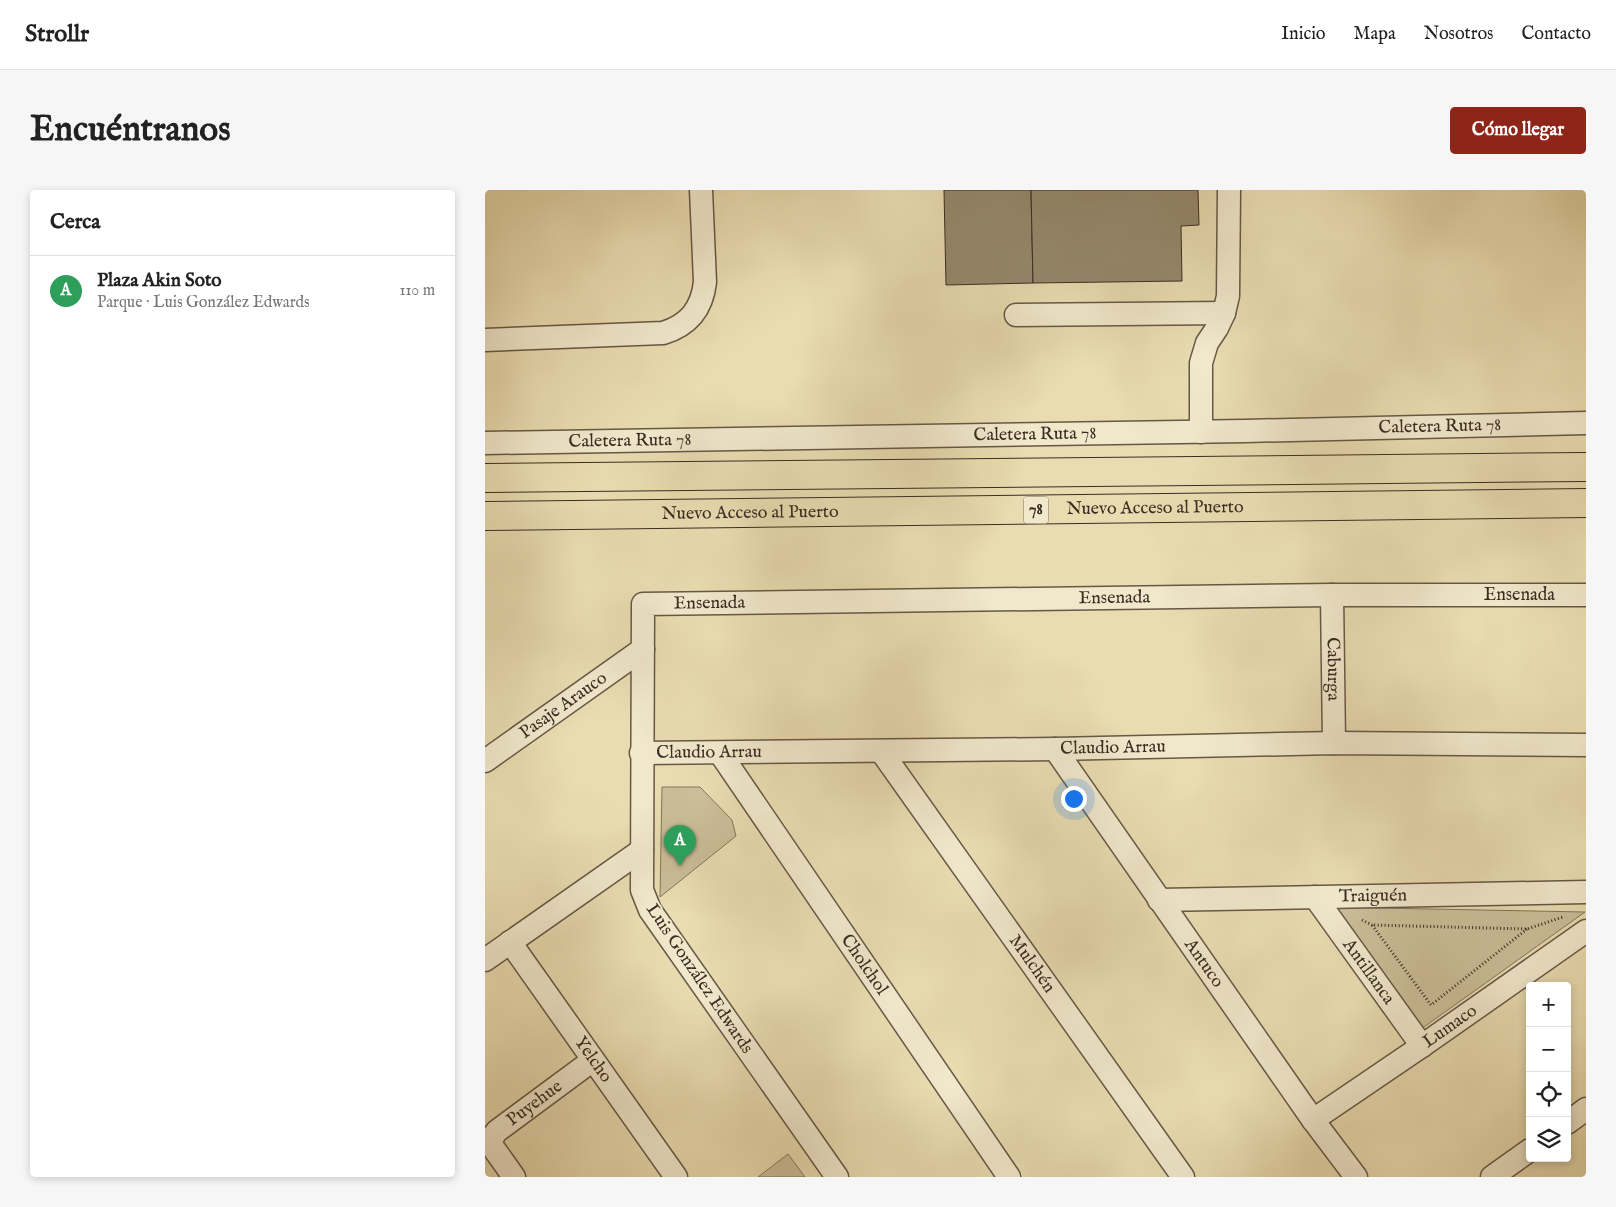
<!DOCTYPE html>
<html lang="es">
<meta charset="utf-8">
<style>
:root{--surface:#fff;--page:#f6f6f6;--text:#222;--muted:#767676;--line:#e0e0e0;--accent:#8f2418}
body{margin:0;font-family:"IM FELL English",serif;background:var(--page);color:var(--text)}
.controls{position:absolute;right:15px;bottom:15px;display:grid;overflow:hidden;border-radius:5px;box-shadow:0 2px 8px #0003}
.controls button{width:45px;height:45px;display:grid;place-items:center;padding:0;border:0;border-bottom:1px solid var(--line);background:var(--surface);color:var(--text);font:25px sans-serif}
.you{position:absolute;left:588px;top:608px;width:18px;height:18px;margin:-12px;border:4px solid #fff;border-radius:50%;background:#1a73e8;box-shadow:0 0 0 8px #1a73e833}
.badge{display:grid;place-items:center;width:32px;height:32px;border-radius:50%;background:var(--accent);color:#fff;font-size:16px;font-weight:700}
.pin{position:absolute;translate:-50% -41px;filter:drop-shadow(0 1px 2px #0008)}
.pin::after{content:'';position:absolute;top:26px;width:18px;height:15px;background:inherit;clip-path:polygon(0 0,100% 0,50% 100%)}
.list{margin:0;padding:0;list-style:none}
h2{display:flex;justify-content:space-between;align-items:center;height:65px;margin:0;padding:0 20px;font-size:21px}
h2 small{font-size:16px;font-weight:400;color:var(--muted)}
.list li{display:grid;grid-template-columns:32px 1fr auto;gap:15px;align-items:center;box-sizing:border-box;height:70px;padding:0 20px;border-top:1px solid var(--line)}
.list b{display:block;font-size:19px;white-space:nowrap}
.list p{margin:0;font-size:16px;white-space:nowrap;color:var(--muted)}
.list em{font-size:16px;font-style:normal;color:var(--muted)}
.icon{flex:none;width:28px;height:28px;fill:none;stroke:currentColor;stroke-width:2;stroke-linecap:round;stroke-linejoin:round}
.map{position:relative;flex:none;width:1101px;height:987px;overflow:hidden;border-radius:5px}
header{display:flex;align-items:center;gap:30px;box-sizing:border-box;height:70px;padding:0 25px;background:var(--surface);border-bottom:1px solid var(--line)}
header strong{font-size:24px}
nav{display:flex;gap:28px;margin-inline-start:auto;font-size:18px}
.intro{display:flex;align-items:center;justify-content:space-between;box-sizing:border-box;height:120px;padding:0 30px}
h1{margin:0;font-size:35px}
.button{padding:12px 22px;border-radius:5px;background:var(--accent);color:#fff;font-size:18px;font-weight:700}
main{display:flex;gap:30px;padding:0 30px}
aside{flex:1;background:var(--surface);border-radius:5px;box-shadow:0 2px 8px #0003}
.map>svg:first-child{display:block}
.green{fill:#cbbe99;stroke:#83755e}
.building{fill:#95886d;stroke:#3b2c23}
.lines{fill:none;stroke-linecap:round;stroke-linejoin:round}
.minor-casing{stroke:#665846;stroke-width:25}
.highway-casing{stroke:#3b2c23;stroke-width:30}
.path{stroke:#3b2c23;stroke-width:3;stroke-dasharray:1 2.5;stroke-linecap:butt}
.minor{stroke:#f1e8cc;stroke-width:22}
.highway{stroke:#e9dcb1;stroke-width:28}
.labels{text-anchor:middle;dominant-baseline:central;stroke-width:4;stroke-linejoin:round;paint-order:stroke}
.shield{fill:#f1e8cc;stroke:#726456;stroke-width:1}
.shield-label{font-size:16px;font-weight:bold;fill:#3b2c23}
.street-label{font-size:18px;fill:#3b2c23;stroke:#f1e8cc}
</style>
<header>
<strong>Strollr</strong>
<nav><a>Inicio</a><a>Mapa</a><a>Nosotros</a><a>Contacto</a></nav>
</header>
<div class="intro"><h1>Encuéntranos</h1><a class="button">Cómo llegar</a></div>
<main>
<aside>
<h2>Cerca<small></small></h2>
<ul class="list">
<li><span class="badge" style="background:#2e9e5b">A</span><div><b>Plaza Akin Soto</b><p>Parque · Luis González Edwards</p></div><em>110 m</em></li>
</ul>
</aside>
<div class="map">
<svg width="1101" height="987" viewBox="0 0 1101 987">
<rect width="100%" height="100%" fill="#e9dcb1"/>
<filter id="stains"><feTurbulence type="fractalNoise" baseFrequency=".004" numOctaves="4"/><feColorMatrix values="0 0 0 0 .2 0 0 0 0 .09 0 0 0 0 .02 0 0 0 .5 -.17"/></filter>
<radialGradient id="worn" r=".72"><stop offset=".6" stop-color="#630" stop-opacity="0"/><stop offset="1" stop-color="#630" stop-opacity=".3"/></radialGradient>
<g class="green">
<polygon points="177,597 215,597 247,630 251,646 175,707"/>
<polygon points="842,717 1100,722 932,842"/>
<polygon points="303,964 320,987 273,987"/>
</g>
<g class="building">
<polygon points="459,0 546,0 548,93 461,95"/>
<polygon points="546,0 713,0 714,35 696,36 697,91 548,93"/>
</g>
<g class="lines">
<g class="minor-casing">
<g id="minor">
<polyline points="531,125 739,123"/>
<path d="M 0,150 L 178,143 C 204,135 217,119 220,92 L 216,0"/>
<polyline points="716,242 716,173 722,153 732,138 739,123 743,106 744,0"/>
<path id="s1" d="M 0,253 L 760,241 L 1101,233"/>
<path id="s2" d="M 847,405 L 849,553"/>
<path id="s3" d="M 570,559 L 828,930 L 871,987"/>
<path id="s4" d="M 396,561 L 698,987"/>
<path id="s5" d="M 156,563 L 570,559 L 849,553 L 1101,555"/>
<path id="s6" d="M 235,563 L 524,987"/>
<path id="s7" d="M 0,571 L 158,459"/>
<path id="s8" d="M 830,707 L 937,856"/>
<path id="s9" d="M 674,710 L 1101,702"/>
<path id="s10" d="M 25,752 L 191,987"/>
<polyline points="0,770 157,660"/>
<path id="s11" d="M 828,930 L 937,856 L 1101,741"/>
<polyline points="1082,933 1101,919"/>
<path id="s12" d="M 29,987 L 7,956 C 6,949 8,946 12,941 L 108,870"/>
<path id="s13" d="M 352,987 L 165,720 L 157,700 L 158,414 L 847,405 L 1101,405"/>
<polyline points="1007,987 1045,960"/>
</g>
</g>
<g class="highway-casing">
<g id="highway">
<polyline points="0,288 1101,277"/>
<path id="s14" d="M 0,326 L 1101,313"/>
</g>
</g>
<g class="path">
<polyline points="877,730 887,735"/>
<polyline points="1042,739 946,815 887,735 1042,739 1078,727"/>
</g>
<use href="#minor" class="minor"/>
<use href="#highway" class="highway"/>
</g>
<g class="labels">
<rect class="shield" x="538.5" y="306.5" width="25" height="27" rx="4"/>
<g class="shield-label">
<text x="551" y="320">78</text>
</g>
<g class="street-label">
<text stroke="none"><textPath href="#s1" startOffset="955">Caletera Ruta 78</textPath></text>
<text stroke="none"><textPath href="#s1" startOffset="550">Caletera Ruta 78</textPath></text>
<text stroke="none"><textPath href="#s1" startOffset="145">Caletera Ruta 78</textPath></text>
<text stroke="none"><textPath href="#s14" startOffset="670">Nuevo Acceso al Puerto</textPath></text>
<text stroke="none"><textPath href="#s14" startOffset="265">Nuevo Acceso al Puerto</textPath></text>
<text stroke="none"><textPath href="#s13" startOffset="1510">Ensenada</textPath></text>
<text stroke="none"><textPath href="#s13" startOffset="1105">Ensenada</textPath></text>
<text stroke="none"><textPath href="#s13" startOffset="700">Ensenada</textPath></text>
<text stroke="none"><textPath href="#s2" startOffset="74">Caburga</textPath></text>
<text stroke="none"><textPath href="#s7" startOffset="96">Pasaje Arauco</textPath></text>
<text stroke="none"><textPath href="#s5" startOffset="472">Claudio Arrau</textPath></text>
<text stroke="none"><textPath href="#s5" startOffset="68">Claudio Arrau</textPath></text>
<text stroke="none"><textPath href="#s9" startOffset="214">Traiguén</textPath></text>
<text stroke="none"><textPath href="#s4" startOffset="261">Mulchén</textPath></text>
<text stroke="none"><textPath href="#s3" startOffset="261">Antuco</textPath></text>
<text stroke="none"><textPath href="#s6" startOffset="256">Cholchol</textPath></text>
<text stroke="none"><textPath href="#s8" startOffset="92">Antillanca</textPath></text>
<text transform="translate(214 789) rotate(56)">Luis González Edwards</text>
<text stroke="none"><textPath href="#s11" startOffset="166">Lumaco</textPath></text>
<text stroke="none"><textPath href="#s10" startOffset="144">Yelcho</textPath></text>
<text stroke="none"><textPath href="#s12" startOffset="101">Puyehue</textPath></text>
</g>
</g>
<rect width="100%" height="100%" filter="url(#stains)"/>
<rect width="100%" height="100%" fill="url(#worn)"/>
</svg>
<div class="controls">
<button>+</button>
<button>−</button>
<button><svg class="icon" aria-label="locate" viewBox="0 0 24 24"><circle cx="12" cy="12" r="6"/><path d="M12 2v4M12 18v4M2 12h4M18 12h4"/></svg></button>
<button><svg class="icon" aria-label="layers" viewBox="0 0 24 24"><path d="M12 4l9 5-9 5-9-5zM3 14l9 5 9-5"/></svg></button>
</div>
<div class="you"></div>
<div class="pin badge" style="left:195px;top:676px;background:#2e9e5b">A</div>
</div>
</main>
